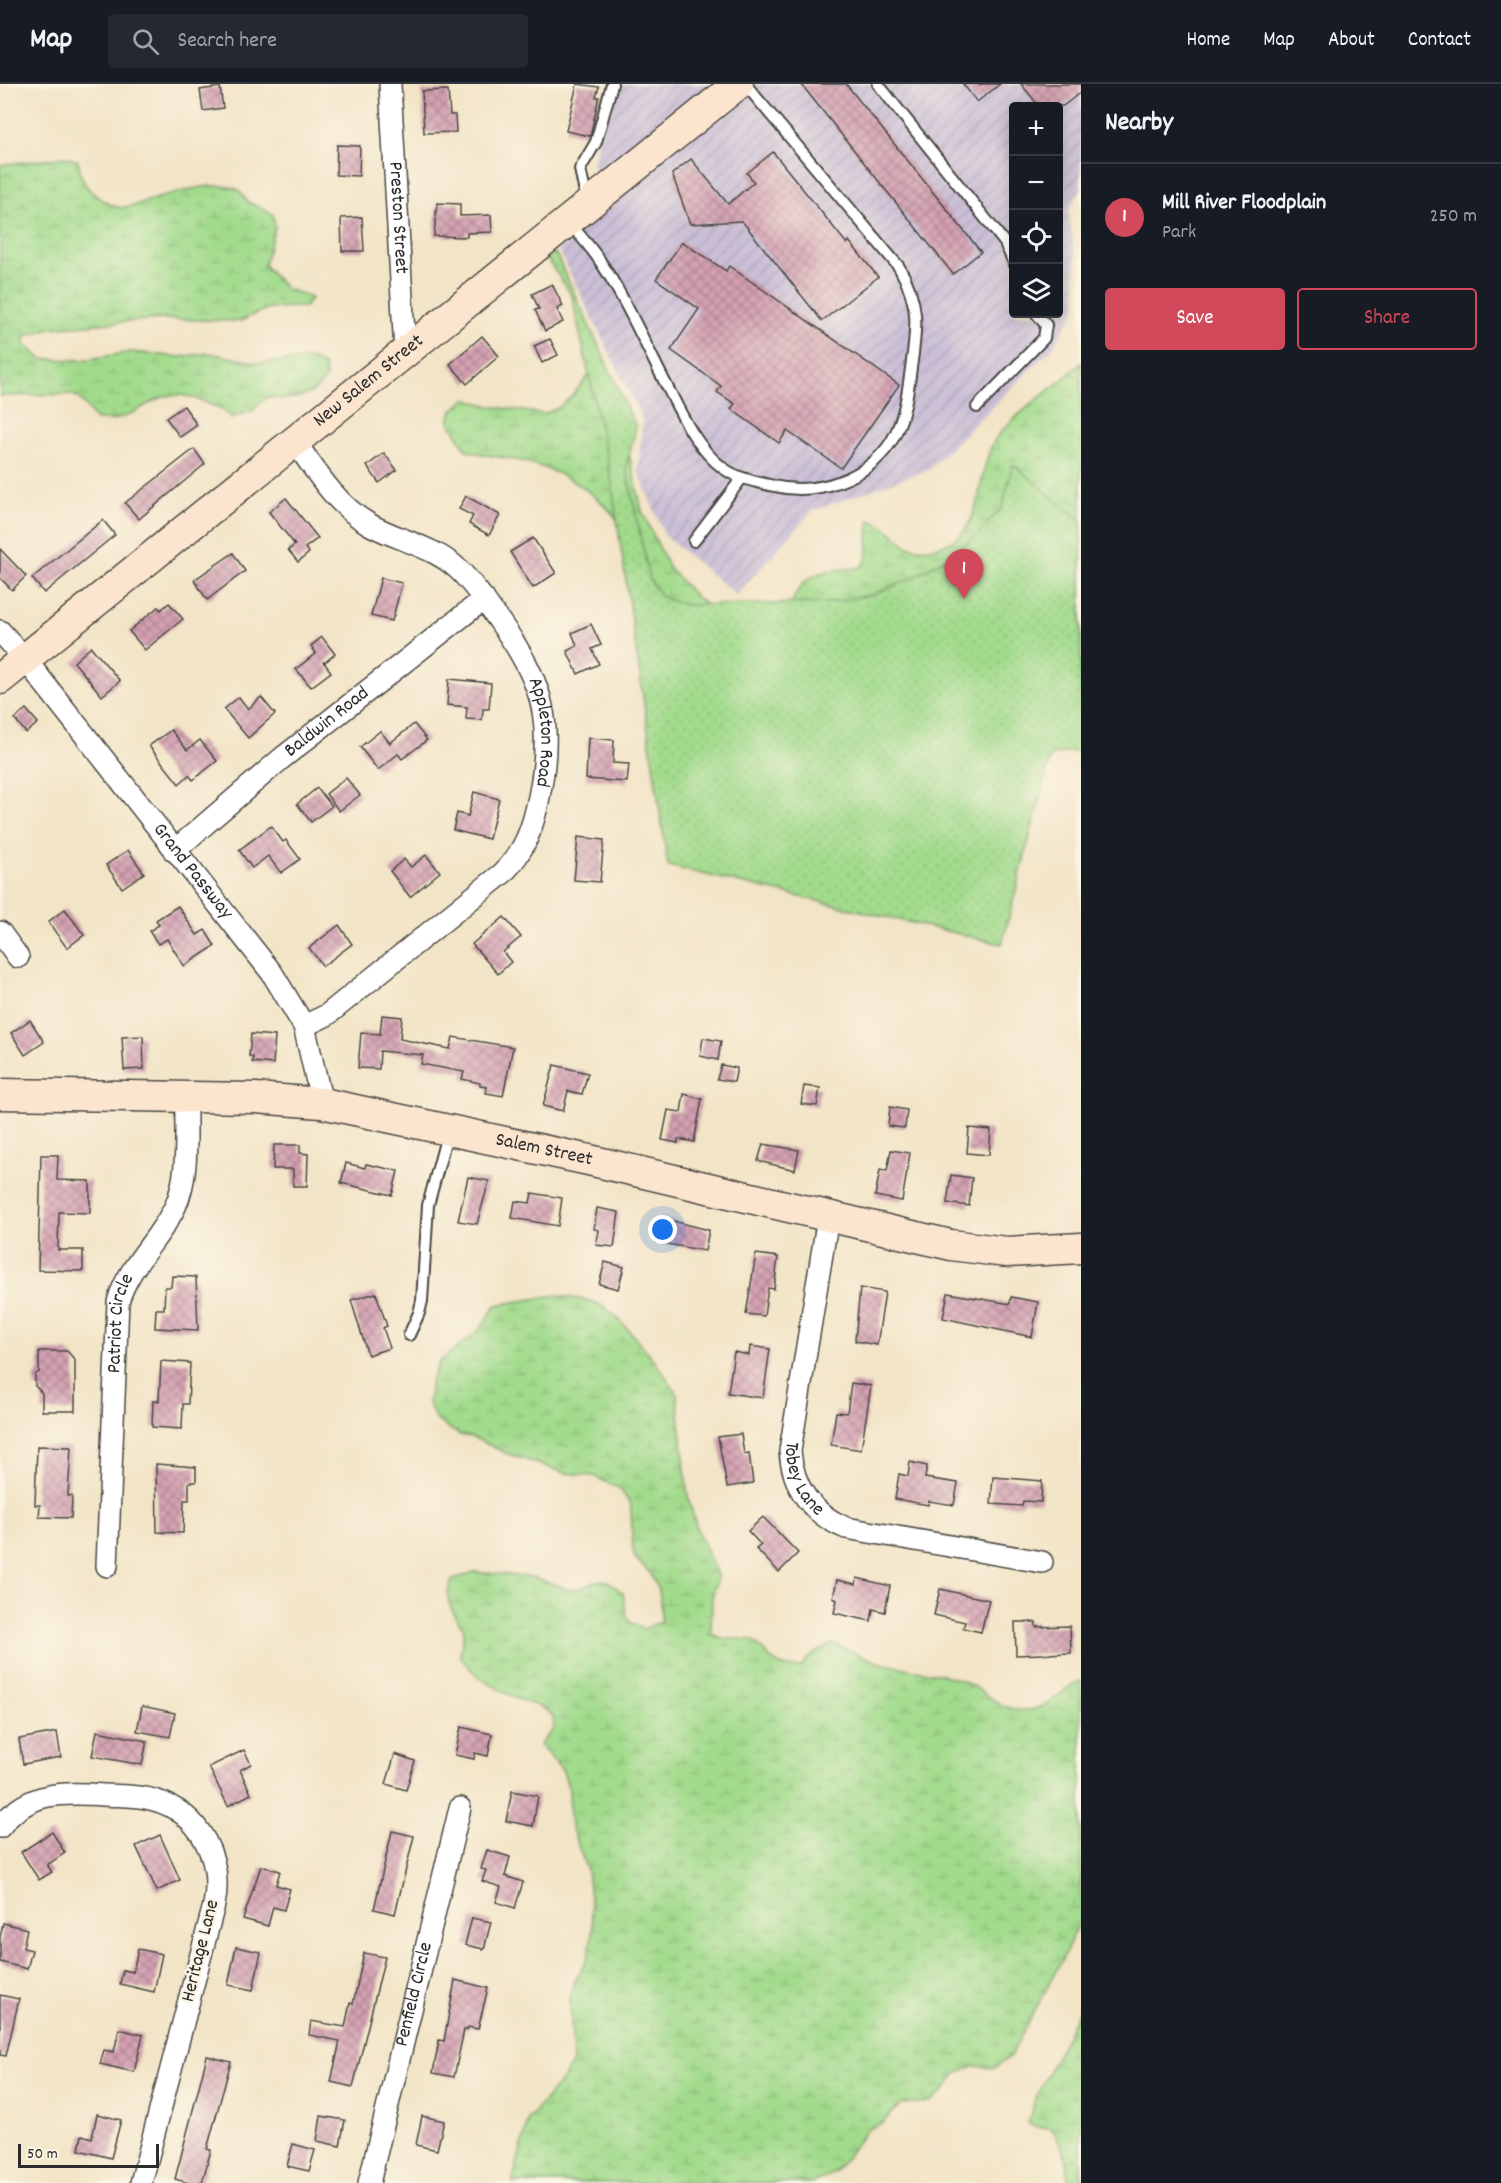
<!DOCTYPE html>
<meta charset="utf-8">
<style>
:root{--surface:#171b24;--page:#242831;--text:#f1f3f6;--muted:#9ea1a6;--line:#363941;--accent:#d1495b}
body{margin:0;font-family:Dekko,sans-serif;background:var(--page);color:var(--text)}
.controls{position:absolute;right:18px;top:18px;display:grid;overflow:hidden;border-radius:6px;box-shadow:0 3px 15px #0003}
.controls button{width:54px;height:54px;display:grid;place-items:center;padding:0;border:0;border-bottom:2px solid var(--line);background:var(--surface);color:var(--text);font:30px sans-serif}
.scale{position:absolute;left:18px;bottom:15px;width:141px;box-sizing:border-box;padding-left:6px;border:3px solid #2b2b2b;border-top:0;font-size:16px;line-height:21px;white-space:nowrap;color:#2b2b2b;-webkit-text-stroke:4px #fcf5e5;paint-order:stroke}
.you{position:absolute;left:663px;top:1146px;width:21px;height:21px;margin:-15px;border:4px solid #fff;border-radius:50%;background:#1a73e8;box-shadow:0 0 0 9px #1a73e833}
.badge{display:grid;place-items:center;width:39px;height:39px;border-radius:50%;background:var(--accent);color:#fff;font-size:20px;font-weight:700}
.pin{position:absolute;translate:-50% -50px;filter:drop-shadow(0 2px 3px #0008)}
.pin::after{content:'';position:absolute;top:32px;width:21px;height:18px;background:inherit;clip-path:polygon(0 0,100% 0,50% 100%)}
.list{margin:0;padding:0;list-style:none}
h2{display:flex;justify-content:space-between;align-items:center;height:78px;margin:0;padding:0 24px;font-size:26px}
h2 small{font-size:20px;font-weight:400;color:var(--muted)}
.list li{display:grid;grid-template-columns:39px 1fr auto;gap:18px;align-items:center;box-sizing:border-box;height:108px;padding:0 24px;border-top:2px solid var(--line)}
.list b{display:block;font-size:22px;white-space:nowrap}
.list p{margin:0;font-size:20px;white-space:nowrap;color:var(--muted)}
.list em{font-size:20px;font-style:normal;color:var(--muted)}
.actions{display:flex;gap:12px;padding:18px 24px}
.actions a{flex:1;padding:14px 0;border:2px solid var(--accent);border-radius:6px;text-align:center;font-size:21px;color:var(--accent)}
.actions .main{background:var(--accent);color:#fff}
.icon{flex:none;width:33px;height:33px;fill:none;stroke:currentColor;stroke-width:2;stroke-linecap:round;stroke-linejoin:round}
.map{position:relative;flex:none;width:1081px;height:2099px;overflow:hidden}
header{display:flex;align-items:center;gap:36px;box-sizing:border-box;height:84px;padding:0 30px;background:var(--surface);border-bottom:2px solid var(--line)}
header strong{font-size:28px}
nav{display:flex;gap:33px;margin-inline-start:auto;font-size:21px}
.search{width:420px;height:54px;background:var(--page);display:flex;align-items:center;gap:15px;box-sizing:border-box;padding:0 21px;border-radius:6px;color:var(--muted);font-size:22px}
main{display:flex}
aside{flex:1;background:var(--surface)}
.map>svg:first-child{display:block}
.industrial{fill:url(#industrial-furrows);fill-rule:evenodd}
.wetland{fill:url(#wetland-marsh);stroke:#67835c;stroke-width:1.5}
.park{fill:url(#park-dots);stroke:#67835c;stroke-width:1.5}
.building{fill:url(#building-cross-hatch)}
.lines{fill:none;stroke-linecap:round;stroke-linejoin:round}
.lane-casing{stroke:#494742;stroke-width:14}
.street-casing{stroke:#494742;stroke-width:24}
.secondary-casing{stroke:#494742;stroke-width:33}
.lane{stroke:#fff;stroke-width:10}
.street{stroke:#fff;stroke-width:21}
.secondary{stroke:#fce5cf;stroke-width:30}
.labels{text-anchor:middle;dominant-baseline:central;stroke-width:5;stroke-linejoin:round;paint-order:stroke}
.street-label{font-size:20px;fill:#2b2b2b;stroke:#fcf5e5}
</style>
<header>
<strong>Map</strong>
<div class="search"><svg class="icon" aria-label="search" viewBox="0 0 24 24"><circle cx="10" cy="10" r="6"/><path d="M15 15l6 6"/></svg>Search here</div>
<nav><a>Home</a><a>Map</a><a>About</a><a>Contact</a></nav>
</header>
<main>
<div class="map">
<svg width="1081" height="2099" viewBox="0 0 1081 2099">
<defs>
<pattern id="industrial-furrows" width="10" height="10" patternUnits="userSpaceOnUse" patternTransform="scale(1.5)"><rect width="10" height="10" fill="#cabfd6"/><path d="M-1 1l2-2M0 10L10 0M9 11l2-2" fill="none" stroke="#aea4b8"/></pattern>
<pattern id="wetland-marsh" width="20" height="14" patternUnits="userSpaceOnUse" patternTransform="scale(1.5)"><rect width="20" height="14" fill="#a3db8d"/><path d="M1 5h8M5 5V1M11 12h8M15 12V8" fill="none" stroke="#8cbc7a"/></pattern>
<pattern id="park-dots" width="8" height="8" patternUnits="userSpaceOnUse" patternTransform="scale(1.5)"><rect width="8" height="8" fill="#a3db8d"/><path d="M2 2h.1M6 6h.1" fill="none" stroke="#8cbc7a" stroke-width="1.8" stroke-linecap="round"/></pattern>
<pattern id="building-cross-hatch" width="8" height="8" patternUnits="userSpaceOnUse" patternTransform="scale(1.5)"><rect width="8" height="8" fill="#d4a1b2"/><path d="M0 0l8 8M0 8l8-8" fill="none" stroke="#ac8391"/></pattern>
</defs>
<rect width="100%" height="100%" fill="#fcf5e5"/>
<filter id="ink" filterUnits="userSpaceOnUse"><feTurbulence type="fractalNoise" baseFrequency=".0167" numOctaves="2"/><feDisplacementMap in="SourceGraphic" scale="12" xChannelSelector="R" yChannelSelector="G"/><feConvolveMatrix kernelMatrix="1 2 1 2 8 2 1 2 1" color-interpolation-filters="sRGB"/></filter>
<filter id="wash" filterUnits="userSpaceOnUse"><feTurbulence type="fractalNoise" baseFrequency=".008" numOctaves="4" result="noise"/><feDisplacementMap in="SourceGraphic" scale="24" xChannelSelector="R" yChannelSelector="G"/><feGaussianBlur stdDeviation="1.35" result="paint"/><feColorMatrix in="noise" values="0 0 0 0 0 0 0 0 0 0 0 0 0 0 0 0 0 1.4 0 .05"/><feComposite in="paint" operator="in"/></filter>
<g filter="url(#wash)">
<rect width="100%" height="100%" fill="#f2e4c6"/>
<path class="industrial" d="M 610,0 L 1081,0 L 1081,105 L 1068,127 L 1075,172 L 1076,224 L 1053,263 L 929,385 L 812,427 L 736,511 L 665,452 L 638,387 L 643,336 L 558,165 L 615,120 L 593,80 ZM 1014,22 L 1058,22 L 1058,230 L 1014,230 Z"/>
<g class="wetland">
<path d="M 66,73 L 78,77 C 81,104 95,115 120,124 C 153,119 207,92 239,106 L 248,118 L 273,130 L 275,143 L 264,181 L 286,205 L 306,211 L 311,215 L 305,223 L 269,224 L 240,237 L 160,235 L 50,244 L 25,252 L 25,261 L 42,275 L 83,276 L 132,268 L 180,273 L 209,269 L 258,279 L 311,275 L 325,283 L 326,294 C 312,315 290,317 267,313 L 252,327 L 231,334 C 222,323 216,323 204,318 C 157,298 155,325 114,336 C 108,337 102,335 96,336 L 79,314 L 72,310 L 0,312 L 0,81 Z"/>
<path d="M 1081,279 L 1081,657 L 676,565 C 641,481 631,410 533,380 C 511,373 487,373 466,366 L 449,337 L 452,327 L 466,315 L 490,322 L 544,330 L 558,324 L 572,312 L 589,291 L 595,290 L 628,365 L 642,427 L 669,484 L 696,513 L 711,524 L 791,522 C 800,492 820,486 848,485 C 853,484 858,485 862,482 C 872,471 866,449 870,436 C 891,442 897,458 911,463 C 921,466 933,464 943,461 C 985,447 976,392 993,359 C 1005,336 1060,300 1081,279 Z"/>
<path d="M 557,1211 C 571,1215 590,1214 602,1222 C 621,1232 668,1292 677,1311 L 688,1413 L 698,1448 L 718,1493 L 712,1513 L 711,1550 L 721,1554 L 752,1556 C 771,1570 771,1586 801,1583 L 810,1572 L 832,1560 C 847,1564 860,1572 875,1577 C 902,1586 937,1586 964,1598 C 985,1606 1001,1628 1026,1626 C 1055,1624 1058,1605 1081,1597 L 1081,1832 L 1067,1866 L 1011,1971 L 995,1984 L 975,1982 L 957,1989 L 943,2008 L 930,2018 L 901,2020 L 882,2039 L 867,2045 L 835,2088 L 813,2099 L 512,2099 L 529,2034 L 564,1994 L 573,1976 L 570,1914 L 574,1899 L 588,1874 L 593,1844 L 587,1786 L 571,1742 L 569,1706 L 563,1687 L 540,1661 L 554,1644 L 553,1632 C 544,1623 532,1620 520,1616 C 500,1607 470,1591 460,1571 L 464,1545 C 453,1529 442,1515 452,1496 L 474,1488 L 532,1493 L 568,1505 L 579,1505 L 600,1496 L 608,1497 L 623,1509 L 626,1530 L 631,1539 L 644,1545 L 661,1538 L 660,1510 L 651,1490 L 636,1475 L 633,1467 L 631,1421 L 620,1405 L 594,1392 L 565,1389 L 506,1369 L 472,1353 L 460,1351 L 436,1336 L 428,1318 L 431,1297 L 439,1278 L 479,1246 L 496,1221 Z"/>
<path d="M 1081,1921 L 1081,2099 L 1068,2099 C 1070,2081 1062,2057 1050,2044 L 1033,2042 L 1028,2039 C 1039,1997 1065,1961 1081,1921 Z"/>
</g>
<polygon class="park" points="555,168 636,343 626,384 650,497 662,513 684,521 828,519 875,510 912,494 946,474 976,452 1002,424 1013,380 1081,437 1081,666 1051,671 1002,860 668,782 610,389 572,212 547,175"/>
<g id="blocks">
<g class="building">
<polygon points="577,0 599,3 596,13 599,13 590,52 566,47"/>
<polygon points="801,0 846,0 981,168 953,190"/>
<polygon points="963,0 1000,0 977,18"/>
<polygon points="1021,0 1081,0 1081,8 1063,22 1039,22"/>
<polygon points="220,3 223,24 203,27 200,6"/>
<polygon points="448,6 450,31 455,31 456,48 424,49 422,7"/>
<polygon points="337,61 360,62 359,92 336,91"/>
<polygon points="773,68 847,160 849,157 878,193 822,237 742,137 690,140 672,90 691,75 728,120 754,98 747,89"/>
<polygon points="437,119 460,120 460,132 491,131 492,148 467,149 467,153 434,152"/>
<polygon points="362,133 364,167 342,167 341,134"/>
<polygon points="682,158 726,187 729,182 899,301 841,384 787,347 779,359 731,325 735,320 717,308 721,302 671,266 699,225 656,195"/>
<polygon points="552,200 563,222 557,225 563,238 545,247 535,226 539,225 532,210"/>
<polygon points="482,252 499,272 467,300 450,280"/>
<polygon points="550,255 558,271 542,279 534,262"/>
<polygon points="184,322 197,341 180,353 166,334"/>
<polygon points="194,365 205,380 139,435 125,419"/>
<polygon points="384,369 397,386 379,399 367,382"/>
<polygon points="466,412 500,431 489,451 469,440 473,432 459,425"/>
<polygon points="286,414 318,454 305,464 309,469 298,478 288,466 295,461 269,428"/>
<polygon points="103,436 115,451 44,509 32,494"/>
<polygon points="533,454 556,489 533,504 510,468"/>
<polygon points="0,465 26,492 12,506 0,494"/>
<polygon points="233,469 245,487 207,516 194,496"/>
<polygon points="381,494 402,499 392,537 371,532"/>
<polygon points="169,519 183,535 145,566 129,547 158,523 161,526"/>
<polygon points="591,540 601,561 592,565 599,580 578,590 567,567 577,562 572,549"/>
<polygon points="322,553 335,570 324,579 323,577 331,588 311,603 296,585 316,569 311,562"/>
<polygon points="91,563 120,597 102,612 74,578"/>
<polygon points="449,595 491,599 489,625 483,625 482,636 466,635 467,623 447,621"/>
<polygon points="239,613 248,625 261,613 275,630 248,654 224,625"/>
<polygon points="26,625 38,639 26,649 15,635"/>
<polygon points="414,640 427,656 402,675 398,670 378,686 360,663 380,647 390,659"/>
<polygon points="171,646 187,666 200,656 217,677 193,696 189,691 179,700 149,662"/>
<polygon points="588,654 614,656 613,679 629,680 627,698 586,695"/>
<polygon points="346,694 360,711 339,727 326,710"/>
<polygon points="317,704 332,722 311,738 297,720"/>
<polygon points="474,708 499,715 489,755 453,746 457,729 468,732"/>
<polygon points="271,742 283,758 286,756 300,775 281,789 268,772 252,784 239,766"/>
<polygon points="578,753 604,756 600,798 574,796"/>
<polygon points="128,766 144,789 122,804 106,781"/>
<polygon points="426,771 440,788 410,813 390,787 404,775 411,783"/>
<polygon points="178,822 197,851 205,846 215,862 184,882 167,855 158,860 149,847 159,841 156,836"/>
<polygon points="65,825 84,851 67,864 48,838"/>
<polygon points="504,833 521,853 503,868 511,878 498,890 472,860"/>
<polygon points="339,841 352,860 323,882 309,864"/>
<polygon points="382,931 402,933 400,955 450,965 453,953 513,963 503,1012 486,1009 487,1003 480,1002 480,999 462,995 464,988 421,980 423,971 380,967 379,985 358,984 361,949 380,950"/>
<polygon points="30,936 44,958 25,971 11,949"/>
<polygon points="251,950 275,952 273,980 252,978 253,973 249,972"/>
<polygon points="143,952 144,985 124,986 122,953"/>
<polygon points="703,954 721,957 718,976 700,972"/>
<polygon points="554,981 588,989 582,1010 568,1007 563,1027 543,1022"/>
<polygon points="721,981 737,984 734,998 717,995"/>
<polygon points="804,1002 820,1004 817,1022 801,1020"/>
<polygon points="684,1010 702,1015 694,1058 678,1055 678,1059 662,1056 668,1026 681,1028"/>
<polygon points="890,1023 907,1026 905,1044 888,1042"/>
<polygon points="969,1044 991,1046 989,1071 967,1069"/>
<polygon points="763,1060 799,1066 795,1086 758,1077"/>
<polygon points="274,1061 300,1061 300,1069 308,1070 307,1102 293,1102 293,1085 273,1085"/>
<polygon points="891,1066 910,1069 902,1117 875,1112 880,1086 887,1087"/>
<polygon points="41,1071 58,1071 57,1096 90,1097 90,1129 59,1128 58,1166 83,1166 83,1187 38,1186"/>
<polygon points="346,1079 365,1084 366,1080 398,1087 392,1111 341,1099"/>
<polygon points="951,1091 972,1094 969,1122 947,1119"/>
<polygon points="468,1093 489,1097 477,1140 458,1137"/>
<polygon points="532,1109 562,1114 558,1142 512,1134 515,1117 530,1119"/>
<polygon points="597,1124 619,1128 614,1163 596,1161 599,1146 594,1145"/>
<polygon points="661,1134 709,1146 705,1167 656,1158"/>
<polygon points="756,1170 778,1173 774,1205 768,1204 764,1232 746,1230"/>
<polygon points="605,1178 624,1183 618,1205 599,1200"/>
<polygon points="172,1192 196,1193 198,1246 155,1244 156,1225 164,1225 165,1203 171,1203"/>
<polygon points="860,1204 885,1208 877,1261 855,1257"/>
<polygon points="376,1209 387,1242 383,1244 390,1264 368,1271 351,1216"/>
<polygon points="948,1209 1010,1220 1011,1213 1038,1218 1032,1253 943,1234"/>
<polygon points="750,1262 770,1265 763,1314 728,1309 734,1268 749,1271"/>
<polygon points="39,1267 67,1267 75,1276 75,1327 42,1327 42,1309 35,1302 35,1291 39,1288"/>
<polygon points="161,1277 190,1279 188,1320 183,1320 182,1345 152,1343 153,1317 159,1317"/>
<polygon points="851,1299 871,1302 861,1366 831,1361 836,1328 847,1329"/>
<polygon points="741,1350 744,1370 749,1369 753,1399 727,1403 718,1353"/>
<polygon points="37,1362 71,1363 68,1412 72,1412 71,1434 39,1433 40,1421 35,1421"/>
<polygon points="910,1378 927,1382 925,1394 958,1399 954,1421 929,1417 928,1421 895,1415 899,1390 908,1392"/>
<polygon points="156,1380 196,1383 196,1398 189,1398 189,1416 184,1416 183,1449 157,1448"/>
<polygon points="993,1393 1042,1397 1041,1418 1023,1417 1022,1422 991,1420"/>
<polygon points="763,1433 798,1469 779,1488 756,1465 761,1461 748,1447"/>
<polygon points="857,1494 890,1502 885,1528 873,1525 871,1537 834,1529 837,1516 833,1514 837,1496 856,1500"/>
<polygon points="940,1505 989,1516 981,1548 963,1544 965,1538 934,1531"/>
<polygon points="1015,1538 1036,1538 1036,1543 1070,1542 1071,1569 1016,1571"/>
<polygon points="142,1622 175,1629 170,1653 137,1647"/>
<polygon points="461,1643 492,1650 488,1672 475,1669 474,1675 455,1671"/>
<polygon points="97,1647 147,1657 142,1681 92,1672"/>
<polygon points="57,1648 61,1673 23,1680 19,1655"/>
<polygon points="244,1666 251,1680 240,1686 251,1710 228,1722 209,1683"/>
<polygon points="395,1670 415,1677 406,1706 386,1700"/>
<polygon points="512,1707 538,1712 533,1742 506,1737"/>
<polygon points="392,1747 414,1752 395,1830 374,1825"/>
<polygon points="52,1748 65,1769 47,1781 52,1788 39,1796 21,1768"/>
<polygon points="160,1751 180,1796 157,1807 136,1762"/>
<polygon points="487,1766 510,1773 505,1792 523,1798 515,1824 496,1818 501,1803 482,1797 486,1786 481,1785"/>
<polygon points="261,1782 280,1787 276,1801 290,1805 284,1826 273,1823 268,1842 243,1835"/>
<polygon points="472,1834 491,1838 484,1865 465,1861"/>
<polygon points="3,1839 27,1845 23,1864 32,1866 27,1885 0,1878 0,1854"/>
<polygon points="236,1863 261,1868 253,1906 228,1901"/>
<polygon points="138,1865 162,1870 154,1908 120,1900 123,1886 133,1888"/>
<polygon points="364,1869 385,1873 353,2003 331,1998 340,1957 309,1951 311,1937 345,1943 350,1919 353,1920"/>
<polygon points="455,1896 488,1904 478,1945 468,1943 467,1946 464,1946 454,1993 433,1989 439,1956 444,1957"/>
<polygon points="0,1911 19,1915 6,1972 0,1971"/>
<polygon points="119,1945 143,1951 134,1988 100,1980 104,1966 114,1968"/>
<polygon points="207,1972 231,1978 207,2065 211,2066 202,2099 189,2099 175,2095"/>
<polygon points="97,2030 121,2036 111,2074 79,2066 82,2051 92,2054"/>
<polygon points="321,2032 345,2036 340,2062 317,2057"/>
<polygon points="422,2032 444,2037 437,2066 416,2061"/>
<polygon points="293,2060 315,2066 309,2087 287,2082"/>
</g>
</g>
</g>
<g filter="url(#ink)">
<use href="#blocks" fill-opacity="0" stroke="#494742" stroke-width="1.5"/>
<g class="lines">
<g class="lane-casing">
<g id="lane">
<polyline points="878,0 1005,159 1014,179"/>
<polyline points="587,118 580,85 596,58 612,0"/>
<path d="M 569,138 C 579,151 591,163 600,177 C 627,217 648,267 671,310 C 684,336 699,366 723,384 C 738,395 757,398 774,402 C 816,412 867,395 891,358 C 904,337 908,308 911,284 C 917,243 920,219 899,183 L 745,0"/>
<polyline points="977,323 1044,254 1046,241 1037,230"/>
<polyline points="694,457 742,394"/>
<polyline points="409,1251 419,1229 422,1217 428,1121 448,1047"/>
</g>
</g>
<g class="street-casing">
<g id="street">
<path id="s1" d="M 390,0 L 405,268"/>
<path id="s2" d="M 294,356 C 315,386 336,421 369,440 C 397,456 433,462 458,485 C 474,500 487,520 500,538 C 544,600 554,638 539,713 C 533,743 525,767 503,789 L 327,931 L 304,942"/>
<path id="s3" d="M 0,547 L 25,575 L 272,889 L 304,942 L 322,1019"/>
<path id="s4" d="M 174,767 L 281,675 L 484,515"/>
<polyline points="0,848 18,873"/>
<path id="s5" d="M 828,1133 L 790,1367 C 793,1404 812,1430 846,1444 L 1042,1478"/>
<path id="s6" d="M 107,1482 L 118,1218 C 128,1182 159,1156 175,1123 C 190,1091 185,1047 186,1012"/>
<path d="M 0,1743 C 28,1707 62,1708 104,1711 C 121,1712 138,1711 154,1716 C 201,1729 223,1776 214,1821 L 141,2099"/>
<path id="s7" d="M 369,2099 L 460,1724"/>
</g>
</g>
<g class="secondary-casing">
<g id="secondary">
<path id="s8" d="M 0,595 L 738,0"/>
<path id="s9" d="M 0,1010 L 255,1014 L 322,1019 L 589,1076 L 951,1161 L 1007,1168 L 1081,1164"/>
</g>
</g>
<use href="#lane" class="lane"/>
<use href="#street" class="street"/>
<use href="#secondary" class="secondary"/>
</g>
</g>
<g class="labels">
<g class="street-label">
<text stroke="none"><textPath href="#s1" startOffset="134">Preston Street</textPath></text>
<text stroke="none"><textPath href="#s8" startOffset="474">New Salem Street</textPath></text>
<text stroke="none"><textPath href="#s4" startOffset="200">Baldwin Road</textPath></text>
<text stroke="none"><textPath href="#s2" startOffset="402">Appleton Road</textPath></text>
<text stroke="none"><textPath href="#s3" startOffset="308">Grand Passway</textPath></text>
<text stroke="none"><textPath href="#s9" startOffset="549">Salem Street</textPath></text>
<text stroke="none"><textPath href="#s6" startOffset="243">Patriot Circle</textPath></text>
<text stroke="none"><textPath href="#s5" startOffset="268">Tobey Lane</textPath></text>
<text transform="translate(201 1867) rotate(-76)">Heritage Lane</text>
<text stroke="none"><textPath href="#s7" startOffset="194">Penfield Circle</textPath></text>
</g>
</g>
</svg>
<div class="controls">
<button>+</button>
<button>−</button>
<button><svg class="icon" aria-label="locate" viewBox="0 0 24 24"><circle cx="12" cy="12" r="6"/><path d="M12 2v4M12 18v4M2 12h4M18 12h4"/></svg></button>
<button><svg class="icon" aria-label="layers" viewBox="0 0 24 24"><path d="M12 4l9 5-9 5-9-5zM3 14l9 5 9-5"/></svg></button>
</div>
<div class="scale">50 m</div>
<div class="you"></div>
<div class="pin badge" style="left:964px;top:515px">1</div>
</div>
<aside>
<h2>Nearby<small></small></h2>
<ul class="list">
<li><span class="badge">1</span><div><b>Mill River Floodplain</b><p>Park</p></div><em>250 m</em></li>
</ul>
<div class="actions"><a class="main">Save</a><a>Share</a></div>
</aside>
</main>
